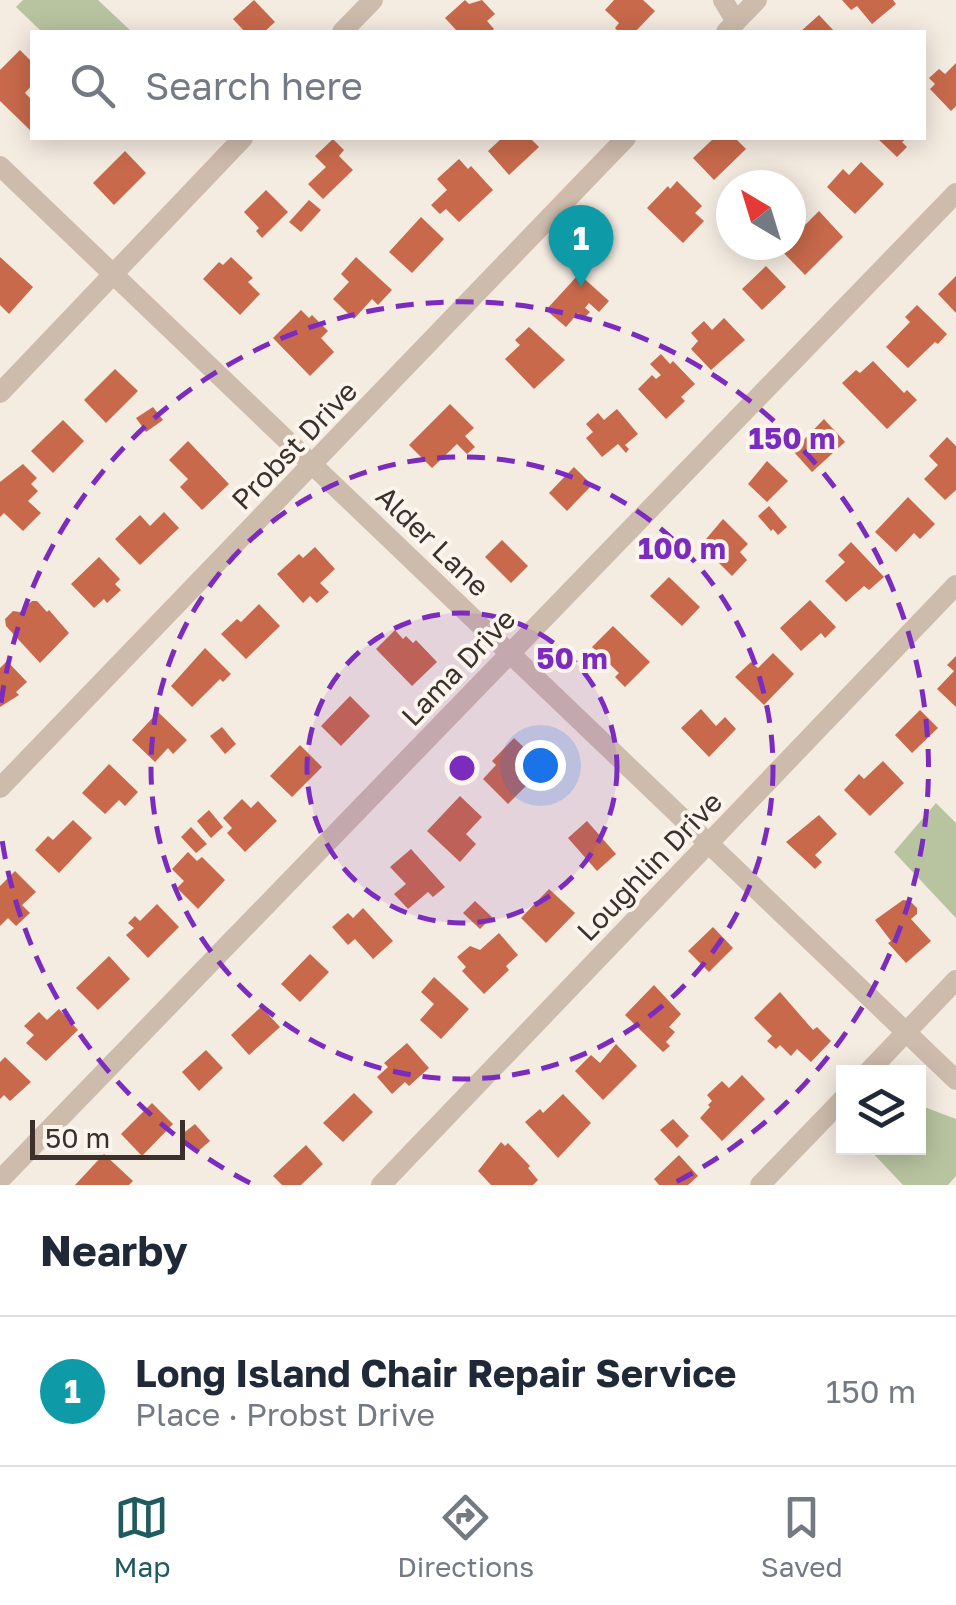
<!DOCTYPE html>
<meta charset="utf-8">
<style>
:root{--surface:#fff;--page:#f6f6f7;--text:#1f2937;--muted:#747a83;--line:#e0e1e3;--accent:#1f5a5e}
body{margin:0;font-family:"Golos Text",sans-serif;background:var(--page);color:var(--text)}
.controls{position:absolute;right:30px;bottom:30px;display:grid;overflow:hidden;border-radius:0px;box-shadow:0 5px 25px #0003}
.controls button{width:90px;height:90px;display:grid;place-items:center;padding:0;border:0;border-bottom:2px solid var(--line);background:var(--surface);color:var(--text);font:50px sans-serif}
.compass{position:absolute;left:716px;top:170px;width:90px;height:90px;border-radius:50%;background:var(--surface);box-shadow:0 5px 25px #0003;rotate:322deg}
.scale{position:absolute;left:30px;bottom:25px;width:155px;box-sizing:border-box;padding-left:10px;border:5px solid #3b302b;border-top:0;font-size:28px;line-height:35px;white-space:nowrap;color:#3b302b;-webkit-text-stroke:8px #fbf5ee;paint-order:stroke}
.you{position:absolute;left:540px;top:765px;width:35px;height:35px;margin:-25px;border:8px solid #fff;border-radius:50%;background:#1a73e8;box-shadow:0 0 0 15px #1a73e833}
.badge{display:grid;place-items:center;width:65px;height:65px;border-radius:50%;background:var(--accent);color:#fff;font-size:32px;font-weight:700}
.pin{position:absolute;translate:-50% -82px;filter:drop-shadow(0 2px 5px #0008)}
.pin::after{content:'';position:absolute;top:52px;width:35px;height:30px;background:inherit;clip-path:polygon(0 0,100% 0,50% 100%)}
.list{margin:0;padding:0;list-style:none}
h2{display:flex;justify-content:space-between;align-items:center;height:130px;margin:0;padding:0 40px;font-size:42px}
h2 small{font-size:32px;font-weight:400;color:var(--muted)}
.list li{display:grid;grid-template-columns:65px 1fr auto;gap:30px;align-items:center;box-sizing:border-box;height:150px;padding:0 40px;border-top:2px solid var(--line)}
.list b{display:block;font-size:38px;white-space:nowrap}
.list p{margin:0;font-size:32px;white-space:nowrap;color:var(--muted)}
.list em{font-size:32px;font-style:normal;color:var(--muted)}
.icon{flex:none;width:55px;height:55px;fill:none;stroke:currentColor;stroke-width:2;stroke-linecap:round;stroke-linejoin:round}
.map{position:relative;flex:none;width:956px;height:1185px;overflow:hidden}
.search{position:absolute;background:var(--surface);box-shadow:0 5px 25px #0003;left:30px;right:30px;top:30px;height:110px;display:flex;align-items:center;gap:25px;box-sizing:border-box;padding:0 35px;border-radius:0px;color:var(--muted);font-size:38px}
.sheet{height:280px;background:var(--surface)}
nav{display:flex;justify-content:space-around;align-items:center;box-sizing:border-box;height:140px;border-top:2px solid var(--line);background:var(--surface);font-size:28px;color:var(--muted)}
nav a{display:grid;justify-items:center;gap:5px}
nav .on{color:var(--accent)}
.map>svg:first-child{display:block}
.green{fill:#b8c4a0}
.building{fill:#c8694b}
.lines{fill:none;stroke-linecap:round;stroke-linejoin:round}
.minor{stroke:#cdbbac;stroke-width:20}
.ring{fill:none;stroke:#7b2cbf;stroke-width:5;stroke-dasharray:18 12}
.labels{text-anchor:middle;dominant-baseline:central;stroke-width:8;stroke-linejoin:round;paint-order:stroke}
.street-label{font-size:28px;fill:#3b302b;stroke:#fbf5ee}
.centre{fill:#7b2cbf;stroke:#fbf5ee;stroke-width:5}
.ring-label{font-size:30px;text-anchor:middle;font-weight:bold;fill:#7b2cbf;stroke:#fbf5ee;stroke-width:8;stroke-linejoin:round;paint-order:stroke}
</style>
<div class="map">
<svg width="956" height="1185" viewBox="0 0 956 1185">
<rect width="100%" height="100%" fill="#f4ebe1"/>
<g class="green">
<polygon points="23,0 98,0 132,32 42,32 16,7"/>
<polygon points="936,803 956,823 956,918 894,852"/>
<polygon points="919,1105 956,1119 956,1176 948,1185 903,1185 868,1148 918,1148"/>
</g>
<g class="building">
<polygon points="254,0 275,22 264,32 245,32 233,19"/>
<polygon points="465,0 469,4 482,0 495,14 487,21 494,29 490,32 458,32 445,18"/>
<polygon points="614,0 643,0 655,11 635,32 619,32 615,28 619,23 605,10"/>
<polygon points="842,0 893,0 896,4 872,24 857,6 851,10"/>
<polygon points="819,15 835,32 800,32"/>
<polygon points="20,50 32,62 32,85 25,93 32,100 31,131 0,101 0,70"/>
<polygon points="956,63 956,106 951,111 930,89 935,84 929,78 939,69 945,74"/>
<polygon points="502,138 530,138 539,147 509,175 488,151"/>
<polygon points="714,138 735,138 746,149 714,180 693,158"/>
<polygon points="877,138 907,138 902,142 907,147 897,157"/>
<polygon points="333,139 344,150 339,156 353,170 323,199 308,184 326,167 315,156"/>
<polygon points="125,151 146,173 114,205 93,183"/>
<polygon points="459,159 468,169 471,166 493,190 459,222 446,209 440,214 431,205 447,190 437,179"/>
<polygon points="861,162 884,184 855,214 827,187 843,169 849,175"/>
<polygon points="677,181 702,206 695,213 704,221 683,243 647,208 668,186 670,189"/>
<polygon points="266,190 288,212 262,238 256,231 259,228 244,212"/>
<polygon points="309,200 321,210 301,232 289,222"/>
<polygon points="819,211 843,237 805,275 776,245 791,245 793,216 803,227"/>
<polygon points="421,217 444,239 412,273 389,252"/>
<polygon points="0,257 33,287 9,314 0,305"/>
<polygon points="231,257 253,278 248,282 260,294 240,315 203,279 219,262 223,265"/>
<polygon points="356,257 392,290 378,305 372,299 354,319 333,299 349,282 341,274"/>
<polygon points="766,266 786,287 762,310 742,289"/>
<polygon points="579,274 609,301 599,312 589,303 585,308 590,312 584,318 578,313 566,327 546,310"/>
<polygon points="956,276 956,313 938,294"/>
<polygon points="917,305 947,334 938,344 935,342 908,368 886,347 910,322 905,317"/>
<polygon points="301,310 309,318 312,315 328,331 321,338 334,352 310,376 273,338"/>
<polygon points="724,318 745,340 711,370 691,349 698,341 691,333 704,321 712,330"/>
<polygon points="529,327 565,360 534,389 505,359 520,345 515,340"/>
<polygon points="661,354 670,364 673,361 695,384 681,397 685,401 666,419 638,389 652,375 656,379 661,375 650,364"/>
<polygon points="873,361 904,393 907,390 917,400 887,429 842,383 856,370 860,373"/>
<polygon points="115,369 138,391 106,423 84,400"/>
<polygon points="450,404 474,428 465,436 475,447 467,454 457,444 432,468 409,445"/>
<polygon points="153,407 163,420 146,432 136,418"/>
<polygon points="617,409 638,434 625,445 629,449 626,453 618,444 602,457 586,438 593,432 586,424 598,413 604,420"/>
<polygon points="824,419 845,442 812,472 793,451"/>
<polygon points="63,420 84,441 53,473 31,451"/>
<polygon points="947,437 956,446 956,490 945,500 924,479 938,465 929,456"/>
<polygon points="188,441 229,484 202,510 180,487 188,479 169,460"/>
<polygon points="767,461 788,481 767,502 748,484"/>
<polygon points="23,464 37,478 31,484 38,491 28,501 41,513 23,531 4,513 0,517 0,482"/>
<polygon points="574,467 592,485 567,511 549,493"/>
<polygon points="908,497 935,524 920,539 914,533 896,552 875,532"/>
<polygon points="769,506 787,527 778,535 773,529 771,531 758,516"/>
<polygon points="164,512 179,528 140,565 115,539 140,515 150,526"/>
<polygon points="723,519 748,544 740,552 747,560 732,576 701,545"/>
<polygon points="502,540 528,566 511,583 485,557"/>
<polygon points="851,542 884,577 869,590 864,586 846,602 825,581 845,562 838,555"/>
<polygon points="315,547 335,569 320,583 329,592 317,603 310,596 303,603 277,574 299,554 303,558"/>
<polygon points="99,557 120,579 115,584 121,590 107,603 104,599 94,608 71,584"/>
<polygon points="669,577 700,607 682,626 650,596"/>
<polygon points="810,600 836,627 825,638 821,633 801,651 780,628"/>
<polygon points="32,601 37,601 47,612 49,610 69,633 40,663 6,626 5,619 13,611 20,612"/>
<polygon points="259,604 280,626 246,659 221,634 237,619 241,622"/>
<polygon points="613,626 650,662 625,687 615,677 619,673 592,647"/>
<polygon points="395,630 403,639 406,636 413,643 416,640 437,662 412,686 376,649"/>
<polygon points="205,648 231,674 223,682 220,679 192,707 171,686"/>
<polygon points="773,653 794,674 764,705 735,677 751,662 758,668"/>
<polygon points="956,656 956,707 937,689 954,671 947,665"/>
<polygon points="7,661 27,682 16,692 19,695 0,707 0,668"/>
<polygon points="350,696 370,716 341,746 321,726"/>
<polygon points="701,709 716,726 725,717 736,729 709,757 681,728"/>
<polygon points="920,710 938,728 912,753 895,735"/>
<polygon points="158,712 187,740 173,754 168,748 155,762 132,740"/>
<polygon points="222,727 236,744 225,754 210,736"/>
<polygon points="514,738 551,773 540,784 534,778 508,804 483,779 496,765 492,761"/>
<polygon points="300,745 322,767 292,797 270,776"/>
<polygon points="883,761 904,783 870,816 844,790 859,774 864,779"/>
<polygon points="109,764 138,792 125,806 119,800 105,814 82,793"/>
<polygon points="460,796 482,817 466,834 476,844 460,862 427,831"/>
<polygon points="242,799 251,808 258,801 277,821 245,852 227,833 232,828 223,818"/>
<polygon points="209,810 223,827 211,838 197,821"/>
<polygon points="819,815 837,834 815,855 822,862 815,869 786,842"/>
<polygon points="73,820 92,838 59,873 35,850 48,836 53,840"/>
<polygon points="587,821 616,854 597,871 568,838"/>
<polygon points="191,827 207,844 196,853 181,837"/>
<polygon points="411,849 445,887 433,897 428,892 408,909 394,894 406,884 390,867"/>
<polygon points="188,852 197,861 202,857 225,880 198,909 177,888 184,881 172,869"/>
<polygon points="15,871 36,892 22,905 30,913 16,926 8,918 0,926 0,886"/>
<polygon points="549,889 575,913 546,943 521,918"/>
<polygon points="903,900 910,901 917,908 917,914 911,919 931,941 906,963 888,943 891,941 875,920"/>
<polygon points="475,901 492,917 480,929 463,913"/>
<polygon points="157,904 179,927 148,958 126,935 134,928 128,923 135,916 140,921"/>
<polygon points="363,908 393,941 373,959 355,939 348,945 332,927 348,913 353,918"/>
<polygon points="713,927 733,948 709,972 688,951"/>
<polygon points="499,933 518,955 506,966 509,970 484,994 462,971 466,967 457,957 470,946 480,950"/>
<polygon points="310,954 329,972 300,1002 281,984"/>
<polygon points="109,956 130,979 98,1010 76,988"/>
<polygon points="434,977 469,1009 441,1039 420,1020 434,1004 421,992"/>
<polygon points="654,985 681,1014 669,1027 675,1032 666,1042 670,1046 663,1052 625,1015"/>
<polygon points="780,992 813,1030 817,1027 831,1041 811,1062 797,1049 791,1056 780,1045 776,1049 767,1041 772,1036 754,1018"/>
<polygon points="261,1007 280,1027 249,1055 231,1035"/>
<polygon points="59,1009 78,1030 46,1061 26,1043 34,1035 24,1026 39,1012 47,1020"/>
<polygon points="407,1043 429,1068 409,1086 405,1082 392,1094 377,1077 388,1067 384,1063"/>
<polygon points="616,1044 637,1066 603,1100 575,1071 591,1055 600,1063"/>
<polygon points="206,1050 223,1068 199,1091 182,1072"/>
<polygon points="5,1057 31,1082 10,1101 4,1095 0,1099 0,1062"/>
<polygon points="742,1075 765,1099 722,1141 700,1118 710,1107 708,1105 712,1101 707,1095 722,1081 729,1088"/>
<polygon points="354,1093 373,1112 343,1142 323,1123"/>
<polygon points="563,1094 591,1123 558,1158 525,1122 540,1109 543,1113"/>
<polygon points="152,1103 173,1124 142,1156 121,1134"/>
<polygon points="673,1119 689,1136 677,1148 660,1130"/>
<polygon points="195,1124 210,1141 196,1153 181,1135"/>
<polygon points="501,1142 505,1146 508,1143 530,1166 528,1168 538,1180 533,1185 491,1185 478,1171"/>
<polygon points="306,1145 323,1164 301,1185 282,1185 273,1176"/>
<polygon points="104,1154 133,1181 129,1185 75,1185"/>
<polygon points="679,1155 698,1176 688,1185 659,1185 654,1179"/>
</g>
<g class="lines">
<g class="minor">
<polyline points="723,0 736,22"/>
<polyline points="342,32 373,0"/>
<polyline points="726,32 757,0"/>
<polyline points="0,166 956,1080"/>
<polyline points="0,393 243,138"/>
<polyline points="0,788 626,138"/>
<polyline points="868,1072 956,980"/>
<polyline points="0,1180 956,193"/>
<polyline points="381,1185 956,585"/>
<polyline points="760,1185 844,1098"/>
</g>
</g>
<circle cx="462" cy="768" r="155" fill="#7b2cbf" fill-opacity=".12"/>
<g class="ring">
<circle cx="462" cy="768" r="155"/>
<circle cx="462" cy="768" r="311"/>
<path d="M250 1183A466 466 0 0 1 1 833M1 703A466 466 0 1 1 674 1183"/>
</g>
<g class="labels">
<g class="street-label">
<text transform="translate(294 445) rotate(-46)">Probst Drive</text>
<text transform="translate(433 541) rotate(44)">Alder Lane</text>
<text transform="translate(458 667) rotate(-46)">Lama Drive</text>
<text transform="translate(649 866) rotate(-46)">Loughlin Drive</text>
</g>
</g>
<circle cx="462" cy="768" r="15" class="centre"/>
<g class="ring-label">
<text x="792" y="449">150 m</text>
<text x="682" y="559">100 m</text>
<text x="572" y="669">50 m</text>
</g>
</svg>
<div class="controls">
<button><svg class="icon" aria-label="layers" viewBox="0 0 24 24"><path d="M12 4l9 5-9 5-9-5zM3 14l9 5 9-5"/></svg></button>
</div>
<svg class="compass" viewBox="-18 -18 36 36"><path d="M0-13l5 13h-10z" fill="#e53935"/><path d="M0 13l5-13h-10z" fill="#747a83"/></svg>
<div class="scale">50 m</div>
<div class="you"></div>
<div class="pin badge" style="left:581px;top:287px;background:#0f9aa8">1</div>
<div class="search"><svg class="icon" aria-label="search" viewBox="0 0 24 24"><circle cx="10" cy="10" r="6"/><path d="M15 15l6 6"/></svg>Search here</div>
</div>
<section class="sheet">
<h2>Nearby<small></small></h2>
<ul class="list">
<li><span class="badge" style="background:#0f9aa8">1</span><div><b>Long Island Chair Repair Service</b><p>Place · Probst Drive</p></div><em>150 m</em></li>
</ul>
</section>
<nav>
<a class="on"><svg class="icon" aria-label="map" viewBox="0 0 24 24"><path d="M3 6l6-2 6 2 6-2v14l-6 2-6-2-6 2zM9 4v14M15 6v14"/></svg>Map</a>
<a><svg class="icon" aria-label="directions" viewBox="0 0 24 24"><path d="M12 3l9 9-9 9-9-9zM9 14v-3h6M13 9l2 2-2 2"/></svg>Directions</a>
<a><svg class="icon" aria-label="saved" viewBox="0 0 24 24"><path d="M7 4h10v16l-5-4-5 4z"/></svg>Saved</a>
</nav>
